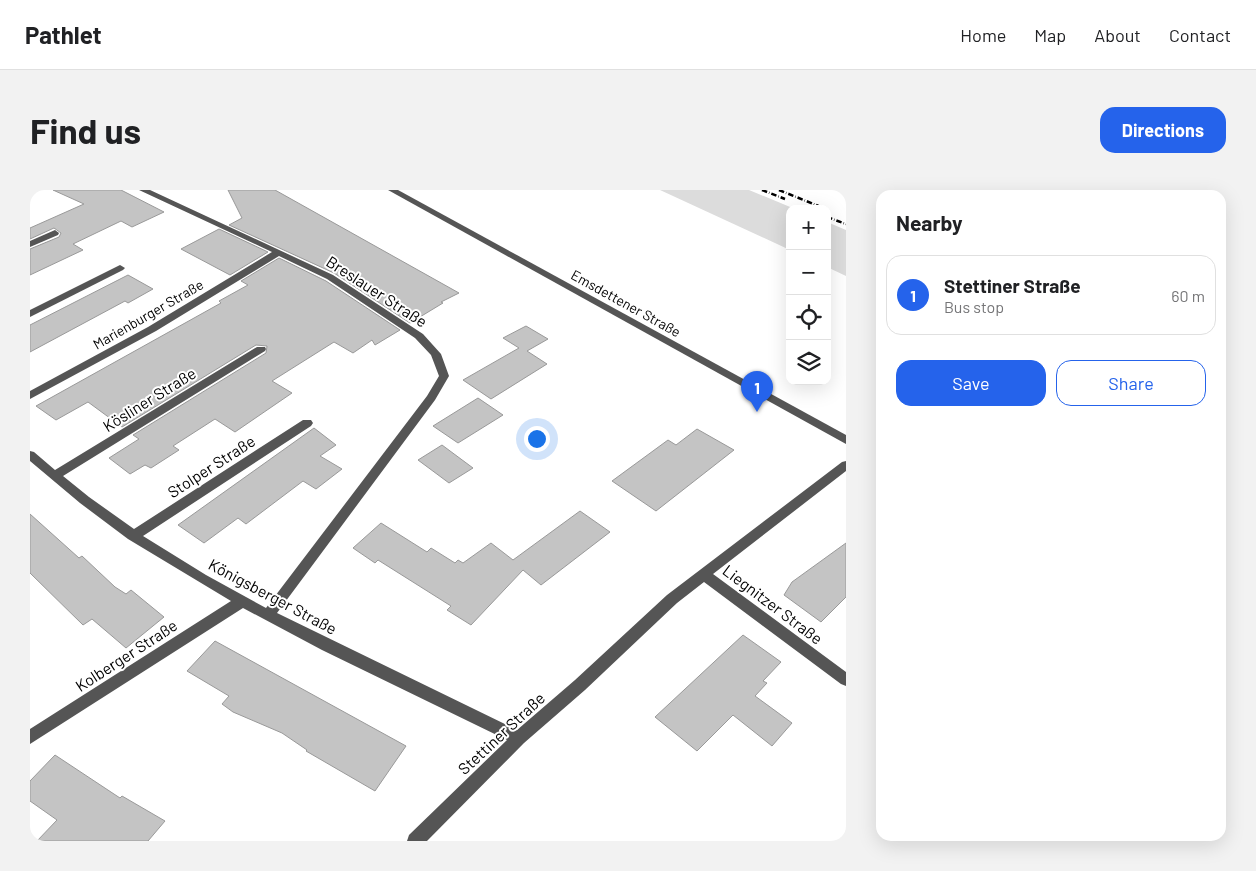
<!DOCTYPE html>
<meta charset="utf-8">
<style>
:root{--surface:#fff;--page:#f2f2f2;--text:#202124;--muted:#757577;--line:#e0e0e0;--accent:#2563eb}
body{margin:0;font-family:Barlow,sans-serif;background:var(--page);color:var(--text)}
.controls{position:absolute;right:15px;top:15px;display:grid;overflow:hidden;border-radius:10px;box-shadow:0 5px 20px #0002}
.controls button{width:45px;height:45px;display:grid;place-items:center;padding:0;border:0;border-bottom:1px solid var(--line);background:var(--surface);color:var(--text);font:25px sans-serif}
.you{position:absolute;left:506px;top:248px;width:18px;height:18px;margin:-12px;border:4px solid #fff;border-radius:50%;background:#1a73e8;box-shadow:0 0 0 8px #1a73e833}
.badge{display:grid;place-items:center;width:32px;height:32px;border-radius:50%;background:var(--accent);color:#fff;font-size:16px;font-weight:700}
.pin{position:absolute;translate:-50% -41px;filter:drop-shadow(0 1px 2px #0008)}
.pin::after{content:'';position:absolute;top:26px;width:18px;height:15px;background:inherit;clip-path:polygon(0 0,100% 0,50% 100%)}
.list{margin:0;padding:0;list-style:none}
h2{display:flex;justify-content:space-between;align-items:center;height:65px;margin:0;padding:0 20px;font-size:21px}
h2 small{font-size:16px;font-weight:400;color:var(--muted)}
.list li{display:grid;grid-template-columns:32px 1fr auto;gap:15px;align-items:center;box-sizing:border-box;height:80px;margin:0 10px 10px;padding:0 10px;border:1px solid var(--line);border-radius:15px}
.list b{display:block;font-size:19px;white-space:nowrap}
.list p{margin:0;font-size:16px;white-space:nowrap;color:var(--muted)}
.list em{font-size:16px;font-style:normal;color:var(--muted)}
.actions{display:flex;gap:10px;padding:15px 20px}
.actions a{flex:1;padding:11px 0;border:1px solid var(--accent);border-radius:15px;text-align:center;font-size:18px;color:var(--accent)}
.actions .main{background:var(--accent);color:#fff}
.icon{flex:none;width:28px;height:28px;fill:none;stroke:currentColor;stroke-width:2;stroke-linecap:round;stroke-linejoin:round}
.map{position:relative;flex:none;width:816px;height:651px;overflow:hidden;border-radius:15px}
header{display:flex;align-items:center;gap:30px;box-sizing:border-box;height:70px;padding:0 25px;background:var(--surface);border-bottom:1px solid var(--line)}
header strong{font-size:24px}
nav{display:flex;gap:28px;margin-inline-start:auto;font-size:18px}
.intro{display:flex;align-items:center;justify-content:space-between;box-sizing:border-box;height:120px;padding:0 30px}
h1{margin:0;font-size:35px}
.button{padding:12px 22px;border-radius:15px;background:var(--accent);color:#fff;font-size:18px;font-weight:700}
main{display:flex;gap:30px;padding:0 30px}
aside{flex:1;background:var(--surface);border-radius:15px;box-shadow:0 5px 20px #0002}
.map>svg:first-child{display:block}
.green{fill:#dcdcdc}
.building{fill:#c4c4c4;stroke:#999}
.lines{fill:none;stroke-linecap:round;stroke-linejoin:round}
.minor{fill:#555;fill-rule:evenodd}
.rail{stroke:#000;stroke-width:2.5;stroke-dasharray:5.5 2 0.5 2;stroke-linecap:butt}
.labels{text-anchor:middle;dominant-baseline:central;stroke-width:4;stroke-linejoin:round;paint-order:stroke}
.far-street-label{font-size:14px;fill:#000;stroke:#fff}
.street-label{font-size:16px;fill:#000;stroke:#fff}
</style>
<header>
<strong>Pathlet</strong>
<nav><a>Home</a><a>Map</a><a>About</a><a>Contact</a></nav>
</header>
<div class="intro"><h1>Find us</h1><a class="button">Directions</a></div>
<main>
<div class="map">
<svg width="816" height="651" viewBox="0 0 816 651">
<rect width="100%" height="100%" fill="#fff"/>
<g class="green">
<polygon points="630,0 719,0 765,19 760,19 760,60"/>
<polygon points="797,32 816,40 816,86 797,77"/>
</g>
<g class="building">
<polygon points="23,0 91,0 134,22 102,37 91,31 43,54 53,60 0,85 0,59 29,47 31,43 24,38 0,49 0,38 54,14"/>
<polygon points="198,0 245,0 429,103 411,112 413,113 380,133 304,83 199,35 212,28"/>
<polygon points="189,39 238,62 200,85 151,59"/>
<polygon points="249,68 296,91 370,140 345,155 342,150 323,163 304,152 242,191 262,203 205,242 185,229 143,256 149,260 121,278 115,275 100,284 79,268 109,249 103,245 236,163 237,156 226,155 92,237 58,212 26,230 6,216 191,113 189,111 218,95 211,91"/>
<polygon points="98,85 123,99 98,113 95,111 0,162 0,135"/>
<polygon points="496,136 518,149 497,161 517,174 461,209 433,190 489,158 473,148"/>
<polygon points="448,208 473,225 428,253 403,236"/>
<polygon points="284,238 306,255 290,266 312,279 286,299 273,291 216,334 208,328 174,353 148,335"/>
<polygon points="667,239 704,260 626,321 582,291 638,250 646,255"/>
<polygon points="412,255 443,278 419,293 388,270"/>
<polygon points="550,321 580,342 511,395 493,380 441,435 417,420 421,416 348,370 345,373 323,358 351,333 397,362 401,358 425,373 428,370 433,373 461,353 483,370"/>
<polygon points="0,324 49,368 52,366 85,397 96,404 101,400 134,427 96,458 62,429 53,435 0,383"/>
<polygon points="816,353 816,407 791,432 754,405 762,392"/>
<polygon points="713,445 751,472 733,491 737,493 725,506 762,533 742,556 703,525 667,561 625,527"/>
<polygon points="185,451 376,556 345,601 276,561 277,560 252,543 203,522 192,514 199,506 157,481"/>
<polygon points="25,565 90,608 92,606 135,631 118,651 7,651 27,630 0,611 0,591"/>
</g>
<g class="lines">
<g class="minor">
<polygon points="109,0 120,0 303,85 393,144 411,164 419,186 405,210 247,423 487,540 545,490 637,405 812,272 816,271 816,281 683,384 816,482 816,496 811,494 674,392 647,413 555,500 494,553 397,651 377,651 379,645 477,550 292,460 213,418 0,554 0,539 201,411 98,349 50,313 0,271 0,261 4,262 25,280 227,157 235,157 236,159 235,161 33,286 59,307 104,339 273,230 281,230 283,233 281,236 113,346 176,385 236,418 397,206 409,186 401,165 385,148 297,89 249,66 126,141 0,209 0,201 118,137 242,62"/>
<polygon points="358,0 368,0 816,245 816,254"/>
<polygon points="25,40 29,43 28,45 0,57 0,51"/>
<polygon points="90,75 95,78 93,80 0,127 0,120"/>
</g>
<g class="rail">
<polyline points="732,0 755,9"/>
<polyline points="749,0 796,19"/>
<polyline points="797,27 816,34"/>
</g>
</g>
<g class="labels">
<g class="far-street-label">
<text transform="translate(596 113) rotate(29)">Emsdettener Straße</text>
<text transform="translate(118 124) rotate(-30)">Marienburger Straße</text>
</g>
<g class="street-label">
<text transform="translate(347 101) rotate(33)">Breslauer Straße</text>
<text transform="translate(119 209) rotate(-32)">Kösliner Straße</text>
<text transform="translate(181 276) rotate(-33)">Stolper Straße</text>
<text transform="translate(243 406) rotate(28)">Königsberger Straße</text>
<text transform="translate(743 414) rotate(37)">Liegnitzer Straße</text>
<text transform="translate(96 465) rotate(-33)">Kolberger Straße</text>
<text transform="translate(471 543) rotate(-43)">Stettiner Straße</text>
</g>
</g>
</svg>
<div class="controls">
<button>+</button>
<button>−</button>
<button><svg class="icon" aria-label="locate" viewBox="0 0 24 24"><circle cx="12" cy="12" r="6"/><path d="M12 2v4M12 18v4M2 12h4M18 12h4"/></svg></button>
<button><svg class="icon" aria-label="layers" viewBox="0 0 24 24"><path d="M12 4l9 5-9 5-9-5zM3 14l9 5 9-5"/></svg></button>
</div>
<div class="you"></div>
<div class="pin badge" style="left:727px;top:222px">1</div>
</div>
<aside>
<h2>Nearby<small></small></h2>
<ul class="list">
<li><span class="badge">1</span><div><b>Stettiner Straße</b><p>Bus stop</p></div><em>60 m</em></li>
</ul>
<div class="actions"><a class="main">Save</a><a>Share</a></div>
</aside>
</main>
